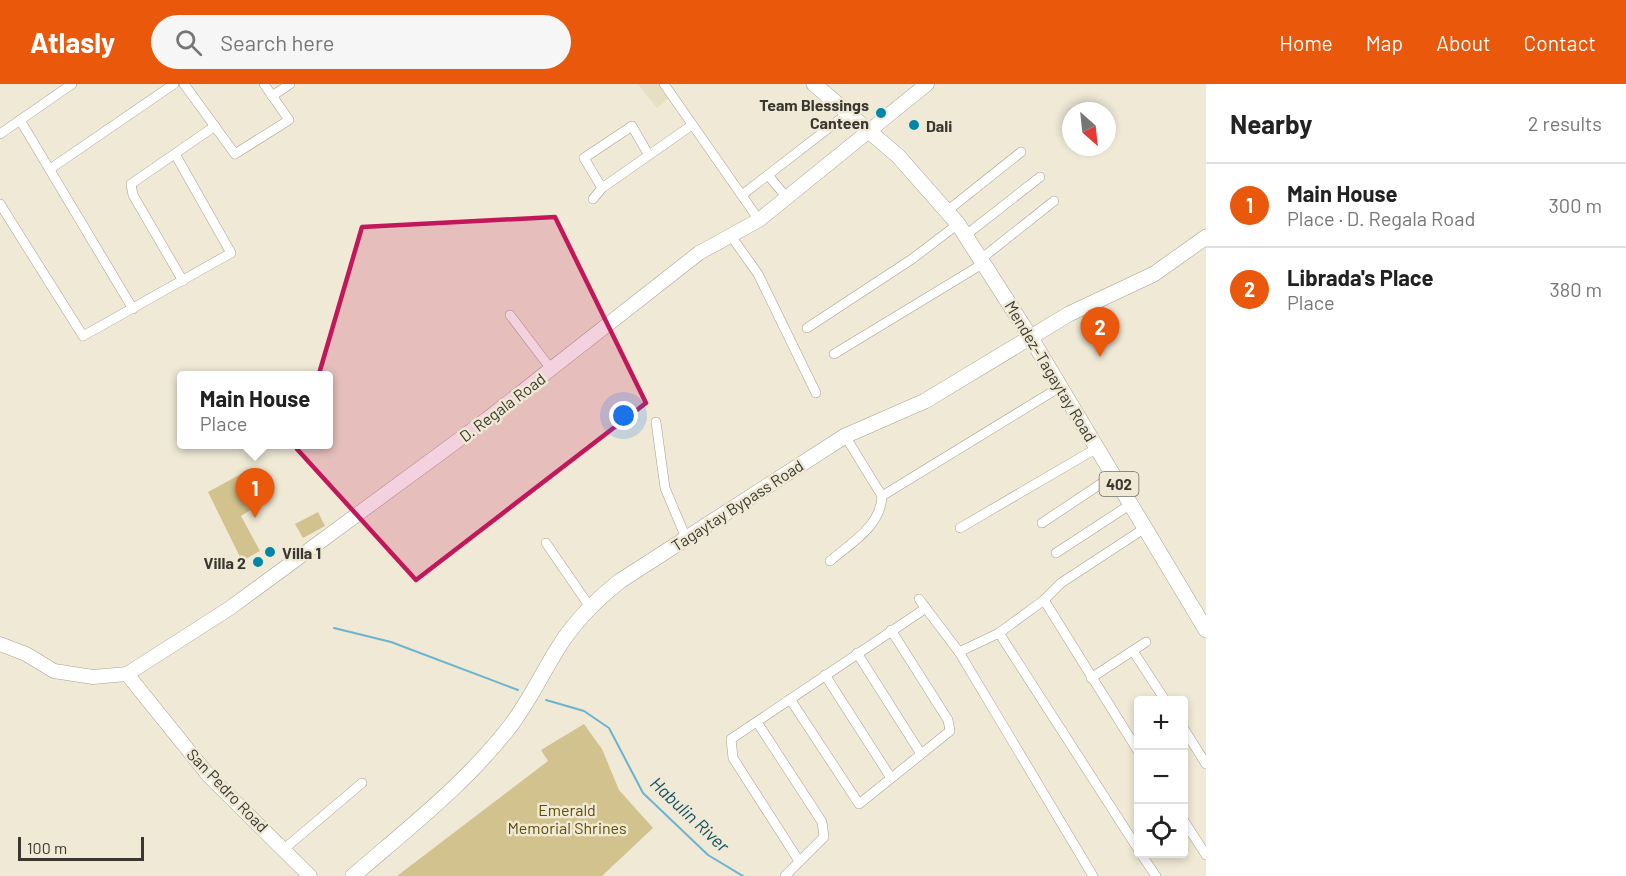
<!DOCTYPE html>
<meta charset="utf-8">
<style>
:root{--surface:#fff;--page:#f6f6f6;--text:#222;--muted:#767676;--line:#e0e0e0;--accent:#ea580c}
body{margin:0;font-family:Barlow,sans-serif;background:var(--page);color:var(--text)}
.controls{position:absolute;right:18px;bottom:18px;display:grid;overflow:hidden;border-radius:6px;box-shadow:0 3px 9px #0003}
.controls button{width:54px;height:54px;display:grid;place-items:center;padding:0;border:0;border-bottom:2px solid var(--line);background:var(--surface);color:var(--text);font:30px sans-serif}
.compass{position:absolute;left:1062px;top:18px;width:54px;height:54px;border-radius:50%;background:var(--surface);box-shadow:0 3px 9px #0003;rotate:153deg}
.scale{position:absolute;left:18px;bottom:15px;width:126px;box-sizing:border-box;padding-left:6px;border:3px solid #39372f;border-top:0;font-size:16px;line-height:21px;white-space:nowrap;color:#39372f;-webkit-text-stroke:4px #efe9d6;paint-order:stroke}
.you{position:absolute;left:624px;top:332px;width:21px;height:21px;margin:-15px;border:4px solid #fff;border-radius:50%;background:#1a73e8;box-shadow:0 0 0 9px #1a73e833}
.badge{display:grid;place-items:center;width:39px;height:39px;border-radius:50%;background:var(--accent);color:#fff;font-size:20px;font-weight:700}
.pin{position:absolute;translate:-50% -50px;filter:drop-shadow(0 2px 3px #0008)}
.pin::after{content:'';position:absolute;top:32px;width:21px;height:18px;background:inherit;clip-path:polygon(0 0,100% 0,50% 100%)}
.popup{position:absolute;left:177px;top:287px;width:156px;height:78px;box-sizing:border-box;display:grid;place-content:center;border-radius:6px;background:var(--surface);filter:drop-shadow(0 2px 4px #0005);font-size:20px;white-space:nowrap;color:var(--muted)}
.popup b{font-size:22px;color:var(--text)}
.popup::after{content:'';position:absolute;left:50%;top:100%;margin-left:-12px;border:12px solid transparent;border-top-color:var(--surface)}
.list{margin:0;padding:0;list-style:none}
h2{display:flex;justify-content:space-between;align-items:center;height:78px;margin:0;padding:0 24px;font-size:26px}
h2 small{font-size:20px;font-weight:400;color:var(--muted)}
.list li{display:grid;grid-template-columns:39px 1fr auto;gap:18px;align-items:center;box-sizing:border-box;height:84px;padding:0 24px;border-top:2px solid var(--line)}
.list b{display:block;font-size:22px;white-space:nowrap}
.list p{margin:0;font-size:20px;white-space:nowrap;color:var(--muted)}
.list em{font-size:20px;font-style:normal;color:var(--muted)}
.icon{flex:none;width:33px;height:33px;fill:none;stroke:currentColor;stroke-width:2;stroke-linecap:round;stroke-linejoin:round}
.map{position:relative;flex:none;width:1206px;height:792px;overflow:hidden}
header{display:flex;align-items:center;gap:36px;box-sizing:border-box;height:84px;padding:0 30px;background:var(--accent);color:#fff}
header strong{font-size:28px}
nav{display:flex;gap:33px;margin-inline-start:auto;font-size:21px}
.search{width:420px;height:54px;background:var(--page);display:flex;align-items:center;gap:15px;box-sizing:border-box;padding:0 21px;border-radius:33px;color:var(--muted);font-size:22px}
main{display:flex}
aside{flex:1;background:var(--surface)}
.map>svg:first-child{display:block}
.built{fill:#e6dfc4}
.green{fill:#d1c28e}
.lines{fill:none;stroke-linecap:round;stroke-linejoin:round}
.stream{stroke:#6bb4cf;stroke-width:2}
.street-casing{stroke:#a6a18e;stroke-width:10}
.secondary-casing{stroke:#a6a18e;stroke-width:15}
.primary-casing{stroke:#a6a18e;stroke-width:16}
.street{stroke:#fff;stroke-width:9}
.secondary{stroke:#fff;stroke-width:14}
.primary{stroke:#fff;stroke-width:15}
.marked{fill:#c2185b;fill-opacity:0.2;stroke:#c2185b;stroke-width:4.5;stroke-linejoin:round}
.poi-dot{fill:#0087a8;stroke:#efe9d6;stroke-width:2}
.labels{text-anchor:middle;dominant-baseline:central;stroke-width:5;stroke-linejoin:round;paint-order:stroke}
.shield{fill:#efe9d6;stroke:#706c61;stroke-width:1.5}
.shield-label{font-size:15px;font-weight:bold;fill:#39372f}
.poi-label{font-size:16px;font-weight:bold;fill:#39372f;stroke:#efe9d6;text-anchor:end}
.street-label{font-size:16px;fill:#39372f;stroke:#efe9d6}
.park-label{font-size:16px;fill:#604e00;stroke:#efe9d6}
.water-label{font-size:18px;font-style:italic;fill:#125063;stroke:#efe9d6}
</style>
<header>
<strong>Atlasly</strong>
<div class="search"><svg class="icon" aria-label="search" viewBox="0 0 24 24"><circle cx="10" cy="10" r="6"/><path d="M15 15l6 6"/></svg>Search here</div>
<nav><a>Home</a><a>Map</a><a>About</a><a>Contact</a></nav>
</header>
<main>
<div class="map">
<svg width="1206" height="792" viewBox="0 0 1206 792">
<rect width="100%" height="100%" fill="#efe9d6"/>
<polygon class="built" points="638,0 662,0 671,12 657,24"/>
<g class="green">
<polygon points="243,389 260,420 241,432 260,467 242,477 208,408"/>
<polygon points="318,428 325,442 303,454 295,440"/>
<polygon points="584,640 602,665 619,706 653,744 602,792 397,792 548,677 541,666"/>
</g>
<g class="lines">
<g class="stream">
<polyline points="334,544 391,558 518,606"/>
<polyline points="546,616 584,627 609,644 643,709 708,771 743,792"/>
</g>
<g class="street-casing">
<g id="street">
<polyline points="184,0 235,70 289,36 264,0"/>
<polyline points="664,0 759,136"/>
<polyline points="272,12 290,0"/>
<polyline points="20,36 133,225"/>
<polyline points="0,50 72,0"/>
<polyline points="50,85 174,0"/>
<polyline points="768,91 787,114"/>
<polyline points="602,104 584,74 632,42 648,70"/>
<polyline points="742,111 848,29"/>
<polyline points="593,115 602,104 692,41"/>
<polyline points="0,120 83,252 231,169 175,70"/>
<polyline points="947,127 1021,68"/>
<polyline points="966,151 1040,93"/>
<polyline points="731,152 758,190 816,309"/>
<polyline points="981,175 1054,117"/>
<polyline points="183,197 133,111 131,100 215,42"/>
<polyline points="510,231 551,285"/>
<polyline points="807,244 912,175 958,140"/>
<polyline points="834,270 984,179"/>
<polyline points="656,338 665,404 686,454"/>
<polyline points="845,352 882,412 1060,303"/>
<polyline points="1042,439 1114,391"/>
<polyline points="960,444 1097,364"/>
<polyline points="546,459 590,523"/>
<polyline points="1056,469 1131,420"/>
<path d="M 830,477 C 851,459 881,442 882,412"/>
<polyline points="919,515 959,568 1093,792"/>
<polyline points="1044,516 1138,667"/>
<polyline points="999,549 1138,765"/>
<polyline points="1133,567 1165,616"/>
<polyline points="959,568 999,549 1044,516 1061,499 1145,444"/>
<polyline points="857,569 921,670"/>
<polyline points="825,591 891,694"/>
<polyline points="1091,594 1146,558"/>
<polyline points="790,615 859,720 950,647 948,636 891,546"/>
<polyline points="757,638 822,738 824,753 785,792"/>
<polyline points="1184,645 1206,680"/>
<polyline points="1184,737 1206,771"/>
<polyline points="284,765 362,699"/>
<polyline points="1141,770 1156,792"/>
<polyline points="799,777 733,674 731,655 926,524"/>
</g>
</g>
<g class="secondary-casing">
<g id="secondary">
<polyline points="0,560 26,570 54,587 93,593 127,590 230,524 487,335 699,169 759,136 927,0"/>
<polyline points="127,590 209,692 310,792"/>
</g>
</g>
<g class="primary-casing">
<g id="primary">
<polyline points="814,0 898,72 958,140 1031,254 1206,546"/>
<path d="M 353,792 C 406,746 464,701 508,645 C 528,620 541,591 558,564 C 574,538 596,516 620,497 L 845,352 L 925,317 L 1069,230 L 1154,190 L 1206,153"/>
</g>
</g>
<use href="#street" class="street"/>
<use href="#secondary" class="secondary"/>
<use href="#primary" class="primary"/>
</g>
<path class="marked" d="M 555,133 L 646,319 L 416,496 L 297,365 L 362,143 Z"/>
<g class="poi-dot">
<circle cx="881" cy="29" r="6"/>
<circle cx="914" cy="41" r="6"/>
<circle cx="270" cy="468" r="6"/>
<circle cx="258" cy="478" r="6"/>
</g>
<g class="labels">
<rect class="shield" x="1099.5" y="388" width="39" height="24" rx="4.5"/>
<g class="shield-label">
<text x="1119" y="400">402</text>
</g>
<g class="poi-label">
<text x="869" y="20">Team Blessings<tspan x="869" dy="18">Canteen</tspan></text>
<text x="926" y="41" text-anchor="start">Dali</text>
<text x="282" y="468" text-anchor="start">Villa 1</text>
<text x="246" y="478">Villa 2</text>
</g>
<g class="street-label">
<text transform="translate(1051 287) rotate(59)">Mendez–Tagaytay Road</text>
<text transform="translate(502 323) rotate(-37)">D. Regala Road</text>
<text transform="translate(737 421) rotate(-33)">Tagaytay Bypass Road</text>
<text transform="translate(228 706) rotate(46)">San Pedro Road</text>
</g>
<g class="park-label">
<text x="567" y="725">Emerald<tspan x="567" dy="18">Memorial Shrines</tspan></text>
</g>
<g class="water-label">
<text transform="translate(690 730) rotate(43)">Habulin River</text>
</g>
</g>
</svg>
<div class="controls">
<button>+</button>
<button>−</button>
<button><svg class="icon" aria-label="locate" viewBox="0 0 24 24"><circle cx="12" cy="12" r="6"/><path d="M12 2v4M12 18v4M2 12h4M18 12h4"/></svg></button>
</div>
<svg class="compass" viewBox="-18 -18 36 36"><path d="M0-13l5 13h-10z" fill="#e53935"/><path d="M0 13l5-13h-10z" fill="#767676"/></svg>
<div class="scale">100 m</div>
<div class="you"></div>
<div class="pin badge" style="left:255px;top:434px">1</div>
<div class="popup"><b>Main House</b>Place</div>
<div class="pin badge" style="left:1100px;top:273px">2</div>
</div>
<aside>
<h2>Nearby<small>2 results</small></h2>
<ul class="list">
<li><span class="badge">1</span><div><b>Main House</b><p>Place · D. Regala Road</p></div><em>300 m</em></li>
<li><span class="badge">2</span><div><b>Librada's Place</b><p>Place</p></div><em>380 m</em></li>
</ul>
</aside>
</main>
